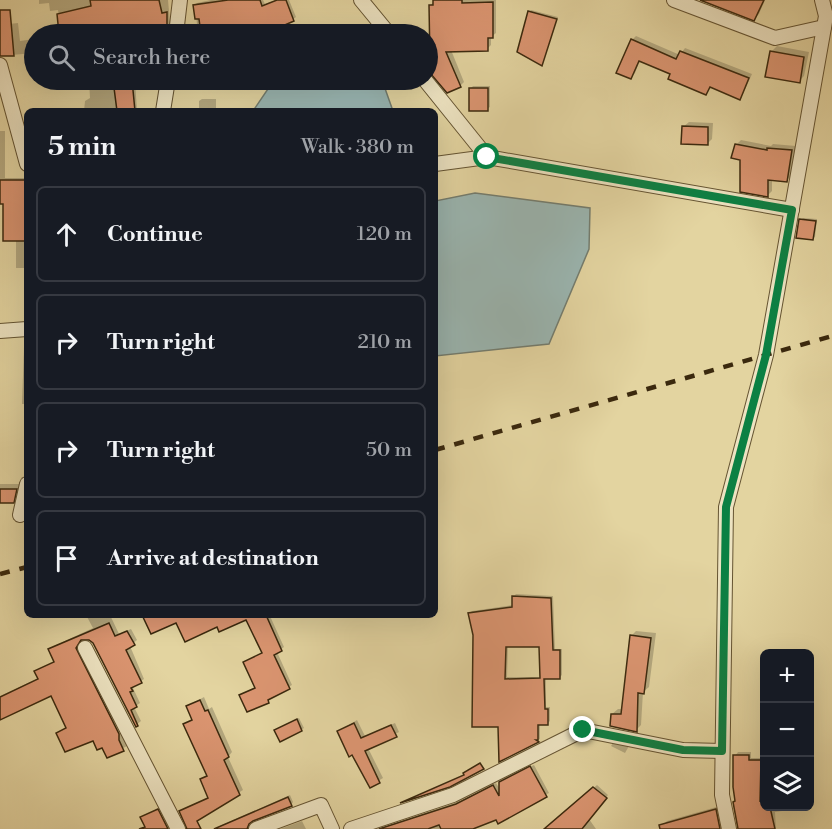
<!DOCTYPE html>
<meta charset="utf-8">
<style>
:root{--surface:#171b24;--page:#242831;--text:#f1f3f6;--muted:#9ea1a6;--line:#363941}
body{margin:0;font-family:"Libre Bodoni",serif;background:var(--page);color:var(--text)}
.controls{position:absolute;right:18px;bottom:18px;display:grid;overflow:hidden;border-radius:9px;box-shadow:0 6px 24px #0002}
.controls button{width:54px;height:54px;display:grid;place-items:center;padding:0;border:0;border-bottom:2px solid var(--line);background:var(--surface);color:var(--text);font:30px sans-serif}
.stop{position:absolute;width:18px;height:18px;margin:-14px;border:4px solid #0b8043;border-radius:50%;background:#fff}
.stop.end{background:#0b8043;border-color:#fff;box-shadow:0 2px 6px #0008}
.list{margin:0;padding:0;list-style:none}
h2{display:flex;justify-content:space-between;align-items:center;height:78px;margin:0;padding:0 24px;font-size:26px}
h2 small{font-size:20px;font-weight:400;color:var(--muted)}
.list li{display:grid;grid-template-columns:39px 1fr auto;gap:18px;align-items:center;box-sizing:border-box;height:96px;margin:0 12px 12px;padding:0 12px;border:2px solid var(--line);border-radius:9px}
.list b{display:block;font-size:22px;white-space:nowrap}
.list em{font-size:20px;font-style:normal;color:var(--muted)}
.icon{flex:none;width:33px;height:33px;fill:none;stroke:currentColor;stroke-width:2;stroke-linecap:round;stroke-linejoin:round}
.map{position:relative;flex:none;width:832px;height:829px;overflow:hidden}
.search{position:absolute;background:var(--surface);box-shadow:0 6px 24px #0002;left:24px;top:24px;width:414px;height:66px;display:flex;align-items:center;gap:15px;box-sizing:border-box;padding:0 21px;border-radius:33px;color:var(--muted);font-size:22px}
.panel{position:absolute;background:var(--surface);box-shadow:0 6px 24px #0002;left:24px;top:108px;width:414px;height:510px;border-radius:9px}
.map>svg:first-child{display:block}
.water{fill:#9ab5b0;stroke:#747d6f;stroke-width:1.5}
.shadow{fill:#0003;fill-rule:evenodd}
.building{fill:#db9571;stroke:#3b290e;stroke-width:1.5;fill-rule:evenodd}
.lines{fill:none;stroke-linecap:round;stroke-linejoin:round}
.street-casing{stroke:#655432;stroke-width:16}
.street{stroke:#ede3c1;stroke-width:14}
.rail{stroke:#3b290e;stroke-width:4.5;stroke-dasharray:10 10;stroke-linecap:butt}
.route{stroke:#0b8043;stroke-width:8}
</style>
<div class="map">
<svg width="832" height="829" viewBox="0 0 832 829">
<rect width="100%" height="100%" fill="#e3d4a0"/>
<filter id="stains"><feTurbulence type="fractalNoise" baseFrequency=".00333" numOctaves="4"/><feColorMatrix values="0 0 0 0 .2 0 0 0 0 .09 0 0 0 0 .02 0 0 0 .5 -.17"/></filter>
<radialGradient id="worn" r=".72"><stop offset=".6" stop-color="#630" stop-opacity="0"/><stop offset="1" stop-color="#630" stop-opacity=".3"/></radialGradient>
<g class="water">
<polygon points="274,80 382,80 393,111 253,111"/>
<polygon points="475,193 590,208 589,249 549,344 435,356 435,201"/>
</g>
<g class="shadow">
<polygon points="39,0 168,0 171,34 61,34 58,10 50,11 49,3 39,4"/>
<polygon points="211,0 263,0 265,4 276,0 289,0 296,17 280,29 281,34 196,34 198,34 195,5 197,3"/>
<polygon points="435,0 496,0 496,33 491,37 491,45 487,49 451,50 464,82 460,86 432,72 428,63 431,60 430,6"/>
<polygon points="721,0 765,0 759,14 754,19"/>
<polygon points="531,10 558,17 542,64 529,12"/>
<polygon points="18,23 20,41 34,39 34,53 0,56 0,25"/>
<polygon points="636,36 680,55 685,48 752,74 743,94 739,99 711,87 706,93 672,73 640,60 635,73 631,77 632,40"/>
<polygon points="777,46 809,52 804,76 799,81 771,52"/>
<polygon points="45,80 60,80 60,82 58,84 45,85"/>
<polygon points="89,80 135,80 137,111 84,111 85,101 90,98"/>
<polygon points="177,80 191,80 192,86 189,88 178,89"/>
<polygon points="473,86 490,86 490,107 487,109 471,88"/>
<polygon points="202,99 216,99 216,111 199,111 199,101"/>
<polygon points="689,122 713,123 712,139 707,144 683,127"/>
<polygon points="0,131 5,131 5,178 27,178 27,268 16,268 16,239 5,203 0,203"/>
<polygon points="741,140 771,146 773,144 796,146 791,176 787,180 772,179 772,191 768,195 741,159 736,145"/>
<polygon points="803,218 817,219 815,237 812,239 801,220"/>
<polygon points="27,344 27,404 22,404 24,347"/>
<polygon points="0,484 21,484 18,496 13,501 0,501"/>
<path d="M 516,594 L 553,596 L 555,649 L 562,649 L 562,675 L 560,677 L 546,678 L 546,707 L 550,707 L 550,721 L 547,724 L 540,724 L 540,739 L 500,760 L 500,725 L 474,635 L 470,613 L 472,611 L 513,605 L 513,597 ZM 541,645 L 541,677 L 507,677 L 508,646 Z"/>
<polygon points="86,615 110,615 119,634 131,629 137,640 130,646 144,679 135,685 133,688 140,703 134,707 141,721 136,725 94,643 90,639 80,638 80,648 122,730 122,736 127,746 108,756 103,746 94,739 58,733 67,727 52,694 0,712 0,696 39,678 36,671 55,661 50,649 54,646 93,628"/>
<polygon points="270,616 284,647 277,652 292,685 270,697 268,701 244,693 256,687 244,662 263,652 254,623"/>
<polygon points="636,631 656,633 649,687 643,692 641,725 636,730 612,714 618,709 623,709 631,636"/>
<polygon points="204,697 209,709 212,707 232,752 228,757 243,790 187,825 181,812 185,808 209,797 201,779 208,774 185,724 193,718 188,706"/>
<polygon points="299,718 304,728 301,730 276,730"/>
<polygon points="357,720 365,736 395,723 399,732 368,748 383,778 370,786 339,731"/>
<polygon points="613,743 629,746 625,753 611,746"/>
<polygon points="738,752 751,752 751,758 763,758 764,806 785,807 782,811 775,812 776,829 739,829 735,756"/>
<polygon points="534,765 549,793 496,818 469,829 377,829 460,801 496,783 501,791 500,783 504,779"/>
<polygon points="597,785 608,795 589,819 596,829 548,829"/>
<polygon points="290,795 293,802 291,805 253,819 249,824 251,829 213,829"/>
<polygon points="720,806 724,825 720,829 664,829 663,825 667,821"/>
<polygon points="160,807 172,829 142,829 146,827 142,817"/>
<polygon points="302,821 306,829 280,829"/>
</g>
<g class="building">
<polygon points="90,0 159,0 162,13 167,12 167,34 109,34 108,28 95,29 95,34 59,34 57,14 91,6"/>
<polygon points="228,0 260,0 262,6 277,0 286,0 294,21 264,34 256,34 253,28 227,34 201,34 199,19 195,19 193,5"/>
<polygon points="433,0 462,0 462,3 493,2 493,38 488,38 488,51 446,52 461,87 447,93 430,73 428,66 428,62 430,61 429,5 433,5"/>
<polygon points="700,0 764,0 754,21"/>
<polygon points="0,10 10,10 14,56 0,56"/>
<polygon points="528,11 557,19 542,66 517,52"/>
<polygon points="631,39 676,59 680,51 749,78 740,100 710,87 706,95 668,79 670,74 639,61 631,79 616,73"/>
<polygon points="770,51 804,57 800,83 765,77"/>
<polygon points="113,80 132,80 135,111 117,111"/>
<rect x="469" y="88" width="19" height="23"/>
<polygon points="682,126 708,127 708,145 681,144"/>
<polygon points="735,144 767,150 767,148 792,150 787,182 768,180 768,197 740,192 740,160 731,158"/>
<polygon points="0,180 25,180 25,241 3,241 3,204 0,204"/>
<polygon points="799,219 816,221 813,240 796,238"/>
<polygon points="0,489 17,489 14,503 0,503"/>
<path d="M 512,596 L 551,598 L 553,650 L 560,650 L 560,679 L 544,679 L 545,709 L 548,709 L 548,725 L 538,725 L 538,740 L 536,740 L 539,742 L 499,762 L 498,727 L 472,727 L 473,635 L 468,613 L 512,607 ZM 506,647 L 539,647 L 540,678 L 505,679 Z"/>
<polygon points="142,615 266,615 282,651 274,655 290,689 268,700 269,703 247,712 239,695 255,688 243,662 262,653 246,620 219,632 217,627 185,642 176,623 151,634"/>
<polygon points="109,623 115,636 127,631 135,645 126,650 142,683 131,688 133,691 130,692 137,707 131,710 138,726 136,727 93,643 89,640 81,640 76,648 119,734 119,740 124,751 107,758 102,748 97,750 93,741 65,752 56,733 66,728 51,696 0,720 0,697 38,679 34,671 54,662 48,649"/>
<polygon points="630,635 651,638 644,694 638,693 637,732 610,726 611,714 621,714"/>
<polygon points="200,700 205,711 208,710 229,757 224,760 240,795 197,821 201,829 187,829 179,811 208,798 200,779 207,776 183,724 192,720 186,706"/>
<polygon points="297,719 302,731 280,742 274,730"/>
<polygon points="354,723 361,738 391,725 397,737 365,751 380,783 370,788 352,755 349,757 337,731"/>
<polygon points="733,755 749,755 749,760 761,760 760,801 765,800 765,807 770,807 775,829 738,829 733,802 735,801 733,787"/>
<polygon points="480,763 484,769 450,787 400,803 464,775 463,773"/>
<polygon points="530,766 547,797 498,824 496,820 473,829 441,829 439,825 428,829 379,829 456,804 493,785 499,796 499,782"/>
<polygon points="593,787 607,798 582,829 544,829"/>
<polygon points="288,797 292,806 253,821 249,824 247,829 214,829"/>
<polygon points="158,809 168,829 139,829 145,827 140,817"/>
<polygon points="716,809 720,829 660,829 659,825"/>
</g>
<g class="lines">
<g class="street-casing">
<g id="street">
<polyline points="361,0 389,34"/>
<polyline points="674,0 775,38 824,27"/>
<polyline points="176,34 180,0"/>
<polyline points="0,65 27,164"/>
<polyline points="425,80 487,157 792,210"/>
<polyline points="163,111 168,80"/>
<polyline points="435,164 487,157"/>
<polyline points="0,331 27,329"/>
<polyline points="20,515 27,484"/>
<polyline points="85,648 178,829"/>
<polyline points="256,829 321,805 332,829"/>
<polyline points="351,829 453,795 583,730 683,750 722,751"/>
<polyline points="729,829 722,795 726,507 766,355 826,16 822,0"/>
</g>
</g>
<use href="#street" class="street"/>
<g class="rail">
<polyline points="435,450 832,336"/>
<polyline points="0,574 27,567"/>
</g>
</g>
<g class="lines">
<polyline class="route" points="487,157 792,210 766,355 726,507 722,751 683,750 583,730"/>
</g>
<rect width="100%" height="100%" filter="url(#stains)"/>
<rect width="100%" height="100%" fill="url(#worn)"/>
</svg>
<div class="controls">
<button>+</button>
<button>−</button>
<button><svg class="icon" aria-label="layers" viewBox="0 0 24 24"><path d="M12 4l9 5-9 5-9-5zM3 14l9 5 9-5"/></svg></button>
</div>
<div class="stop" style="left:487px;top:157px"></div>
<div class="stop end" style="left:583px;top:730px"></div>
<div class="search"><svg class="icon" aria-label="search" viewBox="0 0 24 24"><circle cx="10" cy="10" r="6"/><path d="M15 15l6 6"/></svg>Search here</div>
<section class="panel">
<h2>5 min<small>Walk · 380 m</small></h2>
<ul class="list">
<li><svg class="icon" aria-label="ahead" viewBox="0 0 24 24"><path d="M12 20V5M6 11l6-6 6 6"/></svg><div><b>Continue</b></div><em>120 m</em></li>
<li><svg class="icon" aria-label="right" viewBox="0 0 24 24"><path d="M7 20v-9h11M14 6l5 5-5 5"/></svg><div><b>Turn right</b></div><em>210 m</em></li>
<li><svg class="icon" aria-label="right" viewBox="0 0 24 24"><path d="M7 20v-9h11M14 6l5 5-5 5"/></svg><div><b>Turn right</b></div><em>50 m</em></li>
<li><svg class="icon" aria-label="arrive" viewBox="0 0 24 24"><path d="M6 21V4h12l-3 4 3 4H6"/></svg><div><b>Arrive at destination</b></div></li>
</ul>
</section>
</div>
